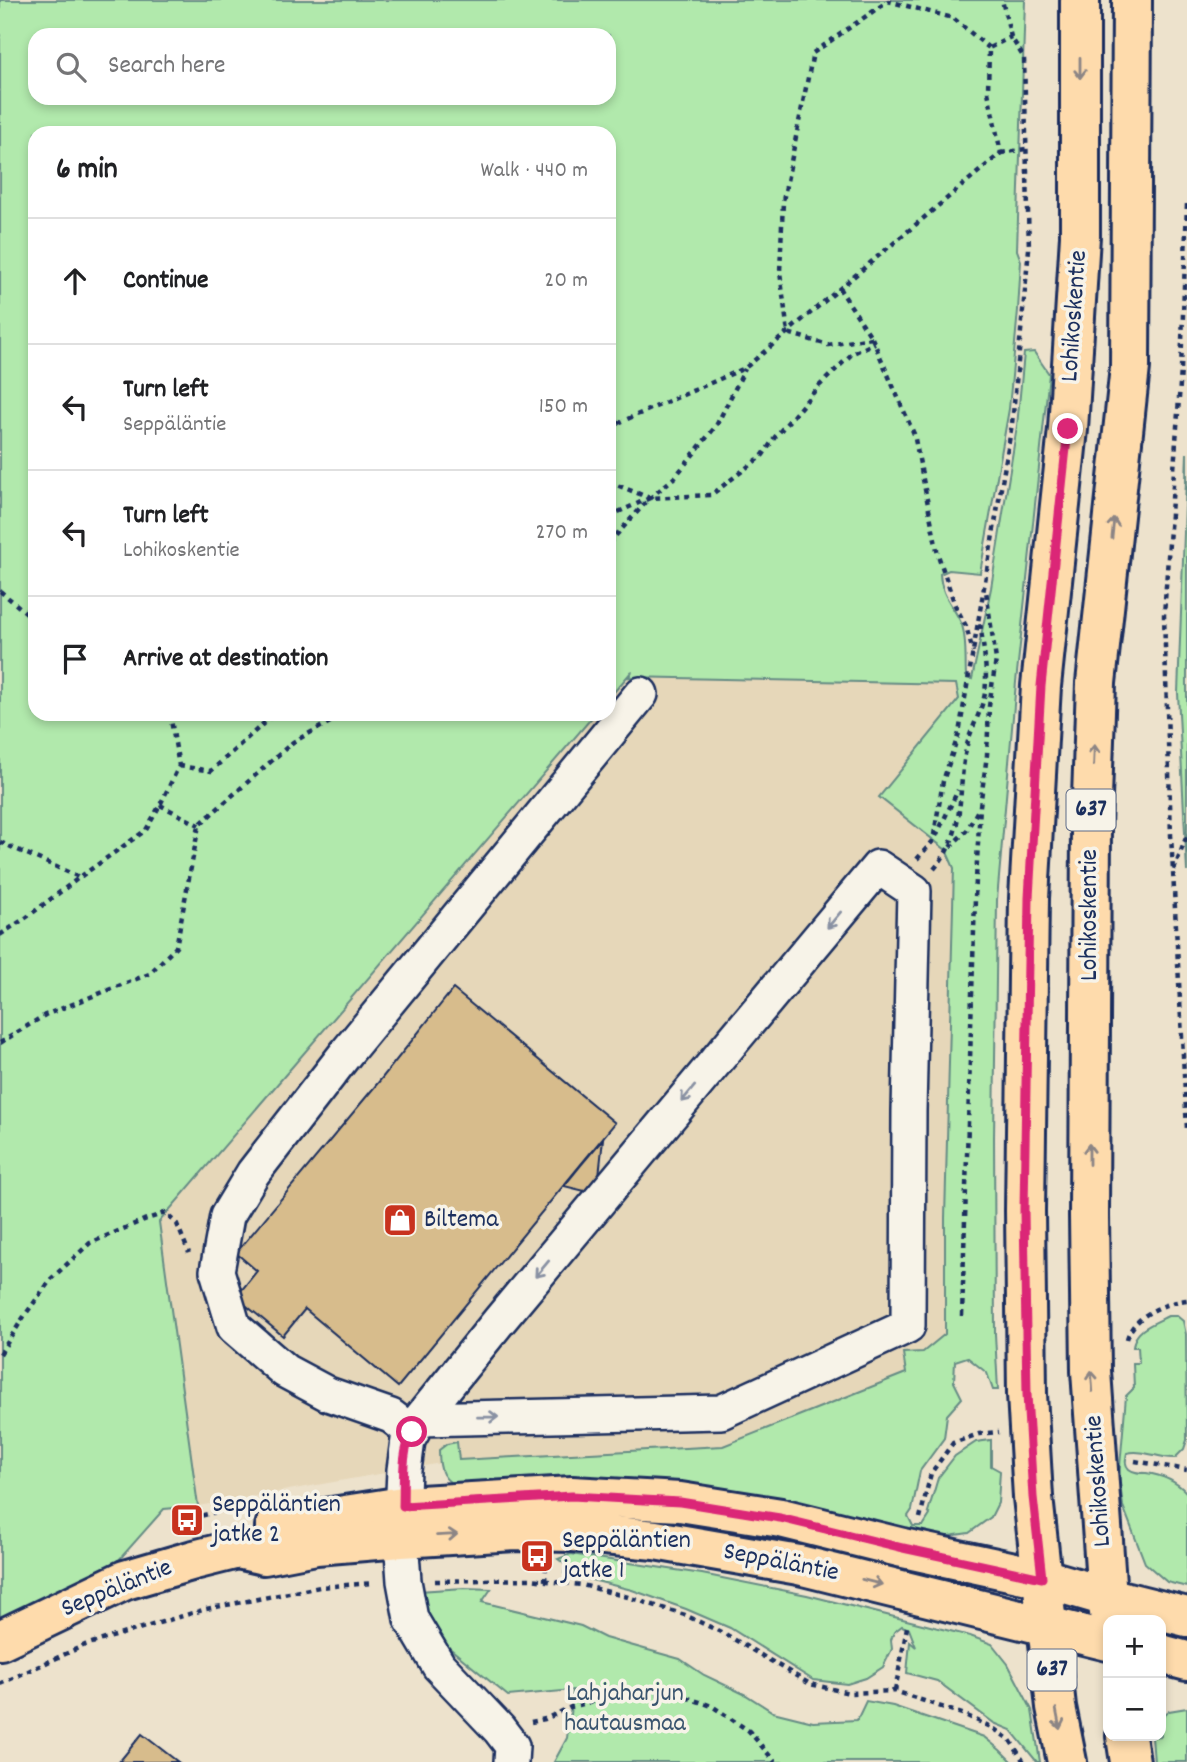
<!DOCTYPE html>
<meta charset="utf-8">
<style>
:root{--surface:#fff;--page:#f6f6f6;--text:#202124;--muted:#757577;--line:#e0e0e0}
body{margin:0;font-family:Dekko,sans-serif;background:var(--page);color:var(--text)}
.controls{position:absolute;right:21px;bottom:21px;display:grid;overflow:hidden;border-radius:14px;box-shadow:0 4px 10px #0003}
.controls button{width:63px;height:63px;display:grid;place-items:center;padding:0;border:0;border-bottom:2px solid var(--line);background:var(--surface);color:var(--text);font:35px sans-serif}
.stop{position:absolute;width:21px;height:21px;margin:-16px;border:5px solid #db2777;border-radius:50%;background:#fff}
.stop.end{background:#db2777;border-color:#fff;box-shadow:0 2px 7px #0008}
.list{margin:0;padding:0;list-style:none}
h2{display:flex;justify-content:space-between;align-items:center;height:91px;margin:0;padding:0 28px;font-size:30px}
h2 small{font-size:23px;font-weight:400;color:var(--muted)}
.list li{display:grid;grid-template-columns:46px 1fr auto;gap:21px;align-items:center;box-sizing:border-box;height:126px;padding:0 28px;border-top:2px solid var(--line)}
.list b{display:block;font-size:26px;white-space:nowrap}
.list p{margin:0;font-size:23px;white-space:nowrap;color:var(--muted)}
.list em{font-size:23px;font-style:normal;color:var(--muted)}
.icon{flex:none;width:38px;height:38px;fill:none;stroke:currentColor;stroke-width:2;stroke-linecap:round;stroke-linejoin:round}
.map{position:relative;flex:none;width:1187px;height:1762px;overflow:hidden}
.search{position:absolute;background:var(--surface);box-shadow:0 4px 10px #0003;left:28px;top:28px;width:588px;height:77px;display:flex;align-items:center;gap:18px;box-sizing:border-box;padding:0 24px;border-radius:21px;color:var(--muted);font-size:26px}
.panel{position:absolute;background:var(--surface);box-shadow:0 4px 10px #0003;left:28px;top:126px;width:588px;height:595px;border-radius:21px}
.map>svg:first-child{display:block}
.built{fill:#e6d7b9}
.green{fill:#b1e9ac;stroke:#668c85;stroke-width:2;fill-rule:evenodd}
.building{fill:#d7bc8c;stroke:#1b2f5e;stroke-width:2}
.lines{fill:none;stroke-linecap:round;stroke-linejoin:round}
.minor-casing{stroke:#1b2f5e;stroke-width:38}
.major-casing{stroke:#1b2f5e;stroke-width:44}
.path{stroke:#1b2f5e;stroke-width:4.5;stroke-dasharray:5 5;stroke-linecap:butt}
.minor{stroke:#f7f3e8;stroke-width:33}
.major{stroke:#fedbac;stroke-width:38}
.oneway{stroke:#8c8585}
.oneway2{stroke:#8991a3}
.route{stroke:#db2777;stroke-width:9}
.labels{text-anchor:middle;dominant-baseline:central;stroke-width:7;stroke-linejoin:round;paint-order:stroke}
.shield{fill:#f7f3e8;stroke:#5d6a87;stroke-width:2}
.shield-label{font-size:24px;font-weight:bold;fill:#1b2f5e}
.street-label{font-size:26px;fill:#1b2f5e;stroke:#f7f3e8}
.poi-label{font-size:26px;fill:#1b2f5e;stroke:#f7f3e8;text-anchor:start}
.park-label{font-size:26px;fill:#39546e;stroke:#f7f3e8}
</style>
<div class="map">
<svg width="1187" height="1762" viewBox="0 0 1187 1762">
<rect width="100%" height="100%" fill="#ede2cc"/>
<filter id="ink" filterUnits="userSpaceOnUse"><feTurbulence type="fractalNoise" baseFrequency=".0143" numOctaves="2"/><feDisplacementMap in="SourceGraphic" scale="14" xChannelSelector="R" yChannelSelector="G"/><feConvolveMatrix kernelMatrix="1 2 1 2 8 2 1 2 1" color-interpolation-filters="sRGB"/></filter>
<g filter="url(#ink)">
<polygon class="built" points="629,677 956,683 960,699 946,850 954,868 945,1218 945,1334 923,1352 906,1373 723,1446 458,1460 198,1506 159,1222 596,714 609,714 609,699"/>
<g class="green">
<path d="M 0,0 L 1025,0 L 1017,250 L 1021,261 L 1018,310 L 1009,409 L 980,573 L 949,570 L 940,574 C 941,596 954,606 962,625 C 967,641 965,659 966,676 L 972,679 L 991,588 L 1017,426 L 1024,353 L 1034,352 L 1049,374 L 1016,682 L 997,900 L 994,1138 L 995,1334 L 998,1390 L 993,1390 L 987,1373 L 967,1357 L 955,1361 L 954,1382 L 962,1398 L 947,1415 L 944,1438 L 920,1471 L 912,1510 L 908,1516 L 913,1526 L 923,1526 L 930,1515 L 928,1512 L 938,1478 L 955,1456 L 976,1442 L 991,1440 L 991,1466 L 1000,1471 L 998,1503 L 991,1517 L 969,1533 L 942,1537 L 462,1490 C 442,1479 439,1472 439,1450 L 447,1444 L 457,1442 L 459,1460 L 723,1446 L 906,1373 L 903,1353 L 923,1352 L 945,1334 L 945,1218 L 954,868 L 946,850 L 879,797 L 959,699 L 956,684 L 629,677 L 632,671 L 609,698 L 609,133 L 35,133 L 35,714 L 595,714 L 159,1222 L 198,1506 L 164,1509 L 118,1561 L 0,1621 ZM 35,35 L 609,35 L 609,98 L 35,98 Z"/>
<polygon points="1187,453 1187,872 1178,693"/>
<path d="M 1168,1316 L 1177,1316 L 1183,1321 L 1186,1334 L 1187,1440 L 1184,1449 L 1175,1458 C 1159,1459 1144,1449 1127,1453 C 1126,1459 1124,1464 1129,1469 C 1134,1473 1140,1473 1146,1473 C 1162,1475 1176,1481 1187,1493 L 1187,1587 L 1167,1582 L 1145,1563 L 1123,1506 L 1119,1478 L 1126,1396 L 1134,1388 L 1133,1363 L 1139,1363 L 1138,1347 L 1133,1347 C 1134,1329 1155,1323 1168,1316 Z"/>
<polygon points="571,1554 702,1574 807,1595 970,1636 992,1644 1008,1664 1032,1710 1040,1762 1037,1762 1011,1730 994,1723 937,1681 907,1673 910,1642 916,1647 909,1629 902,1626 894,1632 891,1640 892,1649 883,1667 866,1678 847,1684 813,1680 730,1628 686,1609 632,1590 564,1573 566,1565 558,1559"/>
<polygon points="464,1588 491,1589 482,1602 581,1626 605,1638 680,1659 704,1675 746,1695 773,1712 813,1722 857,1720 866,1701 893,1706 984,1737 1000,1750 1012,1762 554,1762 567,1738 573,1690 508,1696 436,1637 424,1611 419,1591"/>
<polygon points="1187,1708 1187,1762 1154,1762 1152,1737 1161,1736 1161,1717 1169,1711"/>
</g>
<g class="building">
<polygon points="453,989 615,1123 398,1387 305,1309 283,1336 236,1297 257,1271 236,1253 382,1078"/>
<polygon points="603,1139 597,1194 564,1186 581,1165"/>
<polygon points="142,1734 178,1762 119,1762"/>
</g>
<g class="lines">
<g class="minor-casing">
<g id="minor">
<polyline points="420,1419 721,1412 908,1326 909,1111 914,891 878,867 499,1321 420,1419 408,1440 404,1470 401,1538 404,1581 411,1619 439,1666 499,1729 512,1746 511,1762"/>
<polyline points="412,1432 391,1416 328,1394 285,1371 234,1327 217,1271 227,1216 253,1173 347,1052 641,694"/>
</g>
</g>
<g class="major-casing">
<g id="major">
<polyline points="275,1527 313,1520 403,1506 572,1496 680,1502 781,1518 903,1548 1042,1578 1107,1597 1187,1617"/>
<polyline points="1110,1620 1107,1597 1091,1371 1089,1216 1091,826 1096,683 1130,367 1132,0"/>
<polyline points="0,1640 125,1580 194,1560 238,1549 264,1555 316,1545 401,1538 515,1531 574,1532 655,1540 799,1565 1108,1641"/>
<polyline points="1161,1654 1187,1661"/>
<polyline points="1126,1736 1130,1762"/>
<polyline points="1067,1762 1056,1707 1033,1497 1027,1394 1025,1211 1029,898 1041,686 1068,429 1080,236 1080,0"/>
</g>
</g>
<g class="path">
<polyline points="1001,153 1026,149"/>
<polyline points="1187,204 1181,369 1164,615 1171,835 1187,1129"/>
<polyline points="839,288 872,338 914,434 938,555 955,605 966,626 973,652"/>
<polyline points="872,338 828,345 788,333 780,272 783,201 813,53 888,1 953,18 989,48"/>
<polyline points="609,427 745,368 1001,153 988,92 989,48 1011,37"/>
<polyline points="609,482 650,498"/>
<polyline points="609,516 650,498 711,495 763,455 775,437 819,386 853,353 875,343"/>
<polyline points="609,543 650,498 675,477 716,426 745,369"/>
<polyline points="0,591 35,620"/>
<polyline points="179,766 211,771 274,714"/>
<polyline points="160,805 199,825"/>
<polyline points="936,836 958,790"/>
<polyline points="0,842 79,877"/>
<polyline points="950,847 967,830 978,810"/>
<polyline points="917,859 933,841 943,781 959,733 1012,424 1029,249 1024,58 1011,37 1002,0"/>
<path d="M 934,869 C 968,830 956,791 967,745 C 971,728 982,711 985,693 C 988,670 983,646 980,623"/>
<polyline points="1174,870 1187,835"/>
<polyline points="0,935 27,917 80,877 146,830 160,805 179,766 170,714"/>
<polyline points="0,1043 45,1015 149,974 176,947 199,825 293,742 345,714"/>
<polyline points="962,1316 975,898 980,806 987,755 989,706 996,660 986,591"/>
<path d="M 1127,1339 C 1133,1316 1164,1303 1187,1300"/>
<polyline points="0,1354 25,1315 52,1278 90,1243 144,1220 165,1213 177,1224 189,1253"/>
<polyline points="1135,1461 1187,1470"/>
<polyline points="920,1518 931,1473 953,1443 979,1434 999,1432"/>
<polyline points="173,1523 235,1507 250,1505"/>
<polyline points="435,1581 530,1579 582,1585 628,1597 685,1615 725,1634 810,1684 849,1693 895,1691 965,1715 993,1728 1010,1740 1024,1762"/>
<polyline points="545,1581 546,1564"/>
<polyline points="0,1684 85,1645 206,1609 320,1587 374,1583"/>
<polyline points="895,1691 907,1627"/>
<polyline points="531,1722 545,1719 571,1707 607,1698 630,1695 676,1694 712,1706 749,1731 775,1762"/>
</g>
<use href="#minor" class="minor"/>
<use href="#major" class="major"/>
</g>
<defs><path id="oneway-shaft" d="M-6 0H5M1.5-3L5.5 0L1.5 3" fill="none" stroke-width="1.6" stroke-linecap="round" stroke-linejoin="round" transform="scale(1.75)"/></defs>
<g class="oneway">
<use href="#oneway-shaft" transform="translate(1080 68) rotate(90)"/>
<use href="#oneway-shaft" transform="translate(1113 528) rotate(-84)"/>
<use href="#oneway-shaft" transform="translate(1094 755) rotate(-88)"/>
<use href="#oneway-shaft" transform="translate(1089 1154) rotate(-90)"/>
<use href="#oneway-shaft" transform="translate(1092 1381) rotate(-94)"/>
<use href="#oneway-shaft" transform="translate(447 1535) rotate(-3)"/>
<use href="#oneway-shaft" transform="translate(872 1582) rotate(14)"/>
<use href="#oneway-shaft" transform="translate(1058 1719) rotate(79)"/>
</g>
<g class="oneway2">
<use href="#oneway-shaft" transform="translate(834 920) rotate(130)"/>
<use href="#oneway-shaft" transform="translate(688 1094) rotate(130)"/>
<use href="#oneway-shaft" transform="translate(542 1269) rotate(130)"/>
<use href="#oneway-shaft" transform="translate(488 1417) rotate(-1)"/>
</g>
</g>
<g class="lines" filter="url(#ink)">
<path class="route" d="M 412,1432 C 401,1453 404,1482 403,1506 L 572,1496 L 680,1502 L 780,1518 L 903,1548 L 1042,1578 L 1033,1497 L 1027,1394 L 1024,1211 L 1029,898 L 1041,686 L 1068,429"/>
</g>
<defs>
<g id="shop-square" transform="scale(1.75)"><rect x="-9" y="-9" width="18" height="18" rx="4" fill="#c8321e" stroke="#f7f3e8"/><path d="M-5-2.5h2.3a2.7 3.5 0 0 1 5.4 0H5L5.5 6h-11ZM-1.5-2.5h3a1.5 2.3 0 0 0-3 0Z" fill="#fff"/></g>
<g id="bus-square" transform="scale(1.75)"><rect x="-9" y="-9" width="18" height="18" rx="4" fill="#c8321e" stroke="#f7f3e8"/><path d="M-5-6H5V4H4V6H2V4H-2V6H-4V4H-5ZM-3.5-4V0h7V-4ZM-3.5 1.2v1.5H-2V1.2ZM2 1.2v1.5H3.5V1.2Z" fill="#fff"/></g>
</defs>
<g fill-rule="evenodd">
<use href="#shop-square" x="400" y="1220"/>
<use href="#bus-square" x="187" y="1520"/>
<use href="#bus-square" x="537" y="1556"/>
</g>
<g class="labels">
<g class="shield">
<rect x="1066.5" y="789.5" width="49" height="41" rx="5"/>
<rect x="1027.5" y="1649.5" width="49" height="41" rx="5"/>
</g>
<g class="shield-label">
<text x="1091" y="810">637</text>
<text x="1052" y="1670">637</text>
</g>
<g class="street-label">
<text transform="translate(1075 316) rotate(-86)">Lohikoskentie</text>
<text transform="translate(1090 915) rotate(-90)">Lohikoskentie</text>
<text transform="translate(1099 1481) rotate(-94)">Lohikoskentie</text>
<text transform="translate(781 1563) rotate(11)">Seppäläntie</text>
<text transform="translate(117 1589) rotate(-22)">Seppäläntie</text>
</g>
<g class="poi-label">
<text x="424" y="1220">Biltema</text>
<text x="212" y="1505">Seppäläntien<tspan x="212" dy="30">jatke 2</tspan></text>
<text x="562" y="1541">Seppäläntien<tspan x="562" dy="30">jatke 1</tspan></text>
</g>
<g class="park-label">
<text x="625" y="1694">Lahjaharjun<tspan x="625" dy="30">hautausmaa</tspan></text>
</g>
</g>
</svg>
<div class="controls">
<button>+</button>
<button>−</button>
</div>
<div class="stop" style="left:412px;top:1432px"></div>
<div class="stop end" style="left:1068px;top:429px"></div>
<div class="search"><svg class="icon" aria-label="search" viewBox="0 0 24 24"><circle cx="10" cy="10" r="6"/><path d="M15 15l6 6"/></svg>Search here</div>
<section class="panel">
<h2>6 min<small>Walk · 440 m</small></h2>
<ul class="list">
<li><svg class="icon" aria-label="ahead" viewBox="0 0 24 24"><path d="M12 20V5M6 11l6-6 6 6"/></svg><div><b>Continue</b></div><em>20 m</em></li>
<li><svg class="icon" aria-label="left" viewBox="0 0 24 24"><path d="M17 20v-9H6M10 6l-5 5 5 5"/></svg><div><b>Turn left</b><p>Seppäläntie</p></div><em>150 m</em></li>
<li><svg class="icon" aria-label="left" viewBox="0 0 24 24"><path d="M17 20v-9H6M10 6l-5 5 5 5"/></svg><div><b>Turn left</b><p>Lohikoskentie</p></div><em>270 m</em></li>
<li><svg class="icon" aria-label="arrive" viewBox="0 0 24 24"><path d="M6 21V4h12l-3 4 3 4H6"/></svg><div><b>Arrive at destination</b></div></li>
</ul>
</section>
</div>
